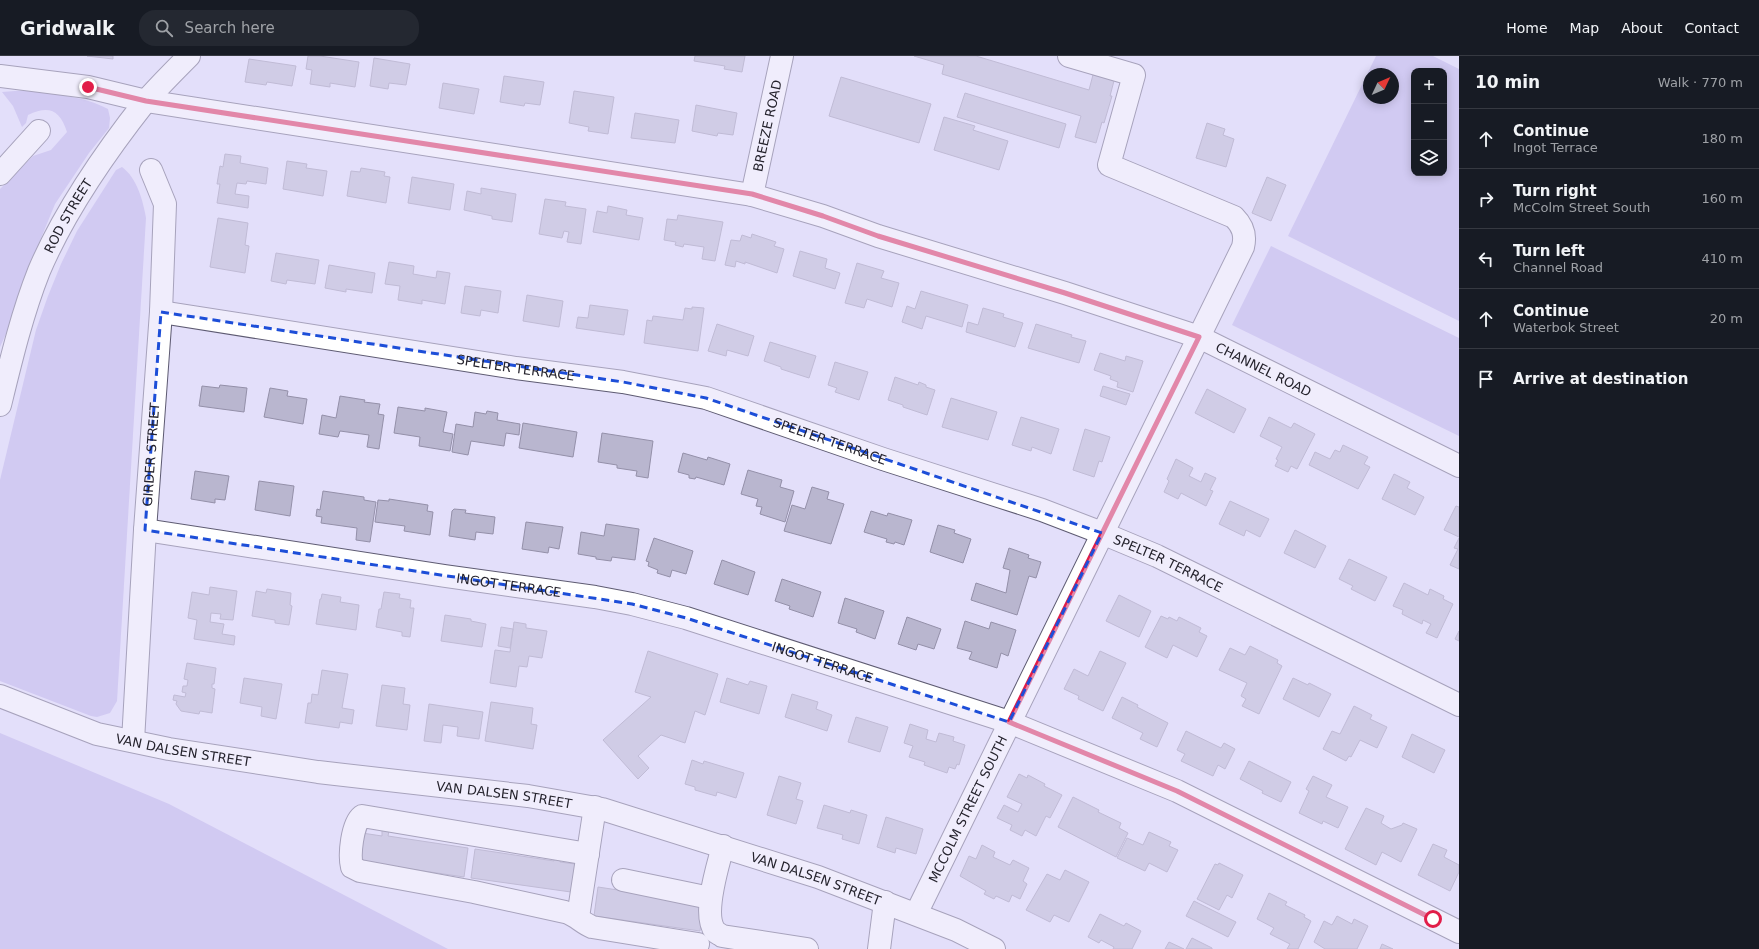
<!DOCTYPE html>
<meta charset="utf-8">
<style>
:root{--surface:#171b24;--page:#242831;--text:#f1f3f6;--muted:#9ea1a6;--line:#363941}
body{margin:0;font-family:"DejaVu Sans",sans-serif;background:var(--page);color:var(--text)}
.controls{position:absolute;right:12px;top:12px;display:grid;overflow:hidden;border-radius:8px;box-shadow:0 2px 10px #0003}
.controls button{width:36px;height:36px;display:grid;place-items:center;padding:0;border:0;border-bottom:1px solid var(--line);background:var(--surface);color:var(--text);font:20px sans-serif}
.compass{position:absolute;left:1363px;top:12px;width:36px;height:36px;border-radius:50%;background:var(--surface);box-shadow:0 2px 10px #0003;rotate:46deg}
.stop{position:absolute;width:12px;height:12px;margin:-9px;border:3px solid #e11d48;border-radius:50%;background:#fff}
.stop.end{background:#e11d48;border-color:#fff;box-shadow:0 1px 4px #0008}
.list{margin:0;padding:0;list-style:none}
h2{display:flex;justify-content:space-between;align-items:center;height:52px;margin:0;padding:0 16px;font-size:17px}
h2 small{font-size:13px;font-weight:400;color:var(--muted)}
.list li{display:grid;grid-template-columns:26px 1fr auto;gap:12px;align-items:center;box-sizing:border-box;height:60px;padding:0 16px;border-top:1px solid var(--line)}
.list b{display:block;font-size:15px;white-space:nowrap}
.list p{margin:0;font-size:13px;white-space:nowrap;color:var(--muted)}
.list em{font-size:13px;font-style:normal;color:var(--muted)}
.icon{flex:none;width:22px;height:22px;fill:none;stroke:currentColor;stroke-width:2;stroke-linecap:round;stroke-linejoin:round}
.map{position:relative;flex:none;width:1459px;height:893px;overflow:hidden}
header{display:flex;align-items:center;gap:24px;box-sizing:border-box;height:56px;padding:0 20px;background:var(--surface);border-bottom:1px solid var(--line)}
header strong{font-size:19px}
nav{display:flex;gap:22px;margin-inline-start:auto;font-size:14px}
.search{width:280px;height:36px;background:var(--page);display:flex;align-items:center;gap:10px;box-sizing:border-box;padding:0 14px;border-radius:16px;color:var(--muted);font-size:15px}
main{display:flex}
aside{flex:1;background:var(--surface)}
.map>svg:first-child{display:block}
.green{fill:#bab1e9;fill-rule:evenodd}
.building{fill:#b9b6cf;stroke:#9490a9}
.lines{fill:none;stroke-linecap:round;stroke-linejoin:round}
.minor-casing{stroke:#5e5b72;stroke-width:24}
.minor{stroke:#fff;stroke-width:22}
.route{stroke:#e11d48;stroke-width:5}
.marked{fill:none;stroke:#1d4ed8;stroke-width:3;stroke-dasharray:8 5;stroke-linejoin:round}
.labels{text-anchor:middle;dominant-baseline:central;stroke-width:4;stroke-linejoin:round;paint-order:stroke}
.street-label{font-size:13px;fill:#25232d;stroke:#f0eefe}
</style>
<header>
<strong>Gridwalk</strong>
<div class="search"><svg class="icon" aria-label="search" viewBox="0 0 24 24"><circle cx="10" cy="10" r="6"/><path d="M15 15l6 6"/></svg>Search here</div>
<nav><a>Home</a><a>Map</a><a>About</a><a>Contact</a></nav>
</header>
<main>
<div class="map">
<svg width="1459" height="893" viewBox="0 0 1459 893">
<rect width="100%" height="100%" fill="#e3dffa"/>
<g class="green">
<path d="M 1376,0 L 1433,0 L 1459,13 L 1459,265 L 1288,180 ZM 1414,15 L 1444,15 L 1444,117 L 1414,117 ZM 1369,18 L 1393,18 L 1393,42 L 1369,42 Z"/>
<path d="M 28,34 C 55,39 84,40 108,53 L 110,62 L 109,72 L 89,97 L 55,148 L 37,192 L 29,227 L 0,291 L 0,133 L 33,100 L 51,94 L 67,76 C 60,54 49,49 28,59 L 26,67 L 22,71 L 13,50 L 2,36 Z"/>
<path d="M 122,111 C 137,122 143,145 146,162 L 117,645 L 110,657 L 97,661 L 91,660 L 0,625 L 0,424 L 36,274 L 48,240 L 61,208 L 77,175 L 116,114 Z"/>
<polygon points="1271,190 1459,282 1459,380 1232,269"/>
<polygon points="0,677 169,748 448,893 0,893"/>
</g>
<g class="building">
<polygon points="87,0 113,0 113,3"/>
<polygon points="308,0 320,0 359,6 355,31 330,27 330,31 310,28 312,14 306,13"/>
<polygon points="695,0 745,0 742,16 724,13 725,10 694,5"/>
<polygon points="914,0 976,0 1089,34 1094,15 1115,21 1110,40 1112,40 1104,67 1102,66 1096,87 1075,81 1081,60 942,18 944,9"/>
<polygon points="374,2 410,8 406,29 389,27 388,33 370,30"/>
<polygon points="249,3 296,10 292,30 267,26 266,29 245,26"/>
<polygon points="504,20 544,26 540,49 525,47 524,50 500,46"/>
<polygon points="841,21 931,48 919,87 829,60"/>
<polygon points="443,27 479,33 474,58 439,52"/>
<polygon points="574,35 614,41 608,78 588,75 589,71 569,67"/>
<polygon points="965,37 1066,68 1059,92 957,61"/>
<polygon points="696,49 737,57 733,79 718,77 717,80 692,75"/>
<polygon points="635,57 679,64 675,87 631,82"/>
<polygon points="944,61 975,70 973,74 1008,85 999,114 934,94"/>
<polygon points="1207,67 1225,73 1223,79 1234,83 1226,111 1196,102"/>
<polygon points="225,98 241,100 240,107 268,112 266,128 247,125 246,128 237,127 235,138 249,140 248,152 217,147 220,128 217,128 220,110 223,111"/>
<polygon points="287,105 307,108 306,112 327,115 323,140 283,133"/>
<polygon points="361,112 385,116 384,120 390,121 386,147 347,140 351,115 360,116"/>
<polygon points="412,121 454,128 450,154 408,147"/>
<polygon points="1267,121 1286,129 1271,165 1252,157"/>
<polygon points="481,132 516,138 512,166 492,163 492,160 464,154 467,135 481,138"/>
<polygon points="545,143 566,146 565,150 586,153 581,188 567,186 569,176 564,175 562,182 539,178"/>
<polygon points="608,150 627,154 626,159 643,162 639,184 593,176 597,155 607,157"/>
<polygon points="678,159 723,166 715,205 702,203 704,191 684,188 683,191 675,189 676,186 664,184 667,163 677,164"/>
<polygon points="218,162 248,167 245,189 249,190 245,217 210,211"/>
<polygon points="752,178 776,186 774,190 784,193 777,217 745,206 745,208 736,205 735,211 725,209 731,184 740,185 742,179 751,182"/>
<polygon points="800,195 827,203 825,212 840,217 835,233 793,220"/>
<polygon points="276,197 319,204 315,228 287,224 286,228 271,225"/>
<polygon points="389,206 414,210 413,218 436,222 437,215 450,217 445,248 422,244 422,248 398,244 400,230 385,228"/>
<polygon points="857,207 884,215 881,222 899,227 892,251 867,243 864,252 845,247"/>
<polygon points="329,209 375,217 372,237 346,233 346,236 325,232"/>
<polygon points="465,230 501,235 498,257 481,254 480,260 461,257"/>
<polygon points="921,235 968,249 962,271 926,260 922,273 902,266 907,250 915,253"/>
<polygon points="527,239 563,245 559,271 523,265"/>
<polygon points="590,249 628,254 624,279 576,272 578,261 588,262"/>
<polygon points="692,251 704,252 698,295 644,287 647,264 652,265 653,260 683,264 685,252 692,253"/>
<polygon points="983,252 1004,258 1003,261 1023,267 1015,291 966,276 968,266 978,269"/>
<polygon points="717,268 754,280 748,300 727,294 726,300 708,295"/>
<polygon points="1036,268 1072,279 1071,281 1086,285 1079,307 1028,292"/>
<polygon points="770,286 816,300 809,322 781,313 781,311 764,305"/>
<polygon points="1100,297 1125,305 1126,300 1143,305 1133,336 1117,331 1118,326 1110,323 1111,320 1094,314"/>
<polygon points="835,306 868,316 859,344 835,336 837,332 828,329"/>
<polygon points="895,321 918,329 919,326 926,329 926,331 935,334 927,359 903,351 903,349 888,344"/>
<polygon points="220,329 247,332 244,356 199,350 202,330 219,332"/>
<polygon points="1103,330 1130,338 1126,349 1100,340"/>
<polygon points="270,332 288,335 287,340 307,343 303,368 264,361"/>
<polygon points="1207,333 1246,353 1234,377 1195,357"/>
<polygon points="340,340 365,344 364,346 380,348 378,358 384,359 379,393 367,391 369,379 340,375 338,381 319,378 322,359 336,362"/>
<polygon points="951,342 997,356 988,384 942,371"/>
<polygon points="398,351 425,355 425,352 447,356 443,376 453,378 450,395 419,390 420,381 394,377"/>
<polygon points="487,355 498,357 497,364 520,368 519,379 506,377 504,390 471,385 468,399 452,396 456,368 473,371 475,356 486,358"/>
<polygon points="1021,361 1059,373 1051,398 1032,391 1031,395 1012,389"/>
<polygon points="1269,361 1291,372 1294,367 1315,378 1297,413 1291,410 1288,416 1275,410 1278,404 1276,403 1282,391 1260,380"/>
<polygon points="523,367 577,376 573,401 519,392"/>
<polygon points="1085,373 1110,381 1102,406 1099,405 1094,421 1073,414"/>
<polygon points="602,377 653,385 648,422 636,420 637,415 617,412 617,409 598,406"/>
<polygon points="1343,389 1368,401 1364,408 1370,411 1358,433 1309,409 1315,396 1330,403 1335,394 1340,396"/>
<polygon points="683,397 707,404 708,401 730,408 724,429 696,421 695,423 689,422 689,419 678,416"/>
<polygon points="1176,403 1193,412 1189,420 1201,426 1205,417 1216,422 1210,434 1213,435 1206,450 1181,437 1178,443 1164,436 1169,425 1167,423"/>
<polygon points="748,414 782,424 780,431 794,435 785,466 760,458 762,451 756,450 758,443 741,438"/>
<polygon points="195,415 229,420 225,444 215,443 215,447 191,443"/>
<polygon points="1394,418 1410,426 1407,432 1424,441 1415,459 1382,443"/>
<polygon points="259,425 294,430 290,460 255,454"/>
<polygon points="812,431 829,436 827,443 844,448 831,488 784,475 792,449 805,453"/>
<polygon points="323,435 364,441 364,444 376,446 370,486 356,484 357,472 321,467 322,461 316,460 317,453 320,454"/>
<polygon points="389,443 428,449 427,455 433,456 430,479 404,475 405,470 375,466 378,444 389,445"/>
<polygon points="1230,445 1269,463 1260,481 1246,474 1244,480 1219,468"/>
<polygon points="1456,450 1459,451 1459,481 1444,474"/>
<polygon points="454,453 466,454 465,457 495,461 493,478 476,476 475,484 449,480 452,455"/>
<polygon points="871,455 887,460 888,457 912,464 904,489 895,486 894,488 886,486 887,483 864,476"/>
<polygon points="526,466 563,471 559,493 549,491 548,497 522,493"/>
<polygon points="606,468 639,473 635,504 612,501 611,505 596,503 596,501 578,498 581,476 604,480"/>
<polygon points="938,469 955,474 954,477 971,483 963,507 930,496"/>
<polygon points="1295,474 1326,490 1315,512 1284,497"/>
<polygon points="654,482 693,495 686,518 672,514 670,521 657,517 658,514 648,510 649,506 646,505"/>
<polygon points="1459,482 1459,513 1450,509 1458,493 1454,492"/>
<polygon points="1009,492 1029,499 1028,502 1041,506 1036,522 1029,520 1017,559 971,544 976,527 1006,537 1010,514 1003,512"/>
<polygon points="1349,503 1387,521 1375,545 1351,533 1353,530 1339,523"/>
<polygon points="722,504 755,516 748,539 714,528"/>
<polygon points="782,523 821,536 813,561 789,553 790,550 775,545"/>
<polygon points="1404,527 1428,539 1430,533 1444,540 1443,543 1453,548 1437,582 1426,577 1431,568 1423,564 1422,568 1402,558 1403,554 1393,550"/>
<polygon points="210,531 237,535 233,564 220,563 221,558 211,557 210,566 224,568 222,578 235,580 234,589 194,583 197,564 188,562 192,536 209,539"/>
<polygon points="267,533 291,537 290,549 292,550 289,569 275,567 275,564 252,560 256,535 266,537"/>
<polygon points="384,536 400,538 399,542 411,544 410,552 414,552 410,581 402,580 402,576 376,571 379,553 381,553"/>
<polygon points="322,538 341,541 340,546 359,549 356,574 316,568 320,543 321,543"/>
<polygon points="1119,539 1151,555 1139,581 1106,565"/>
<polygon points="845,542 884,555 875,583 856,576 857,573 838,567"/>
<polygon points="445,559 471,563 471,565 486,568 482,591 441,585"/>
<polygon points="1161,560 1168,563 1169,561 1177,565 1179,561 1201,572 1199,576 1207,580 1197,601 1173,589 1167,602 1145,591"/>
<polygon points="907,561 941,573 934,593 918,588 916,594 898,588"/>
<polygon points="965,565 989,573 991,566 1016,574 1008,600 1001,597 997,612 969,603 972,596 957,592"/>
<polygon points="514,566 526,568 526,572 547,575 542,602 529,600 527,611 519,610 516,631 490,627 495,594 510,596"/>
<polygon points="501,571 513,573 510,592 498,590"/>
<polygon points="1459,575 1459,585 1455,583"/>
<polygon points="1250,590 1278,604 1277,607 1282,610 1259,658 1242,650 1246,643 1241,640 1247,627 1219,614 1230,592 1245,599"/>
<polygon points="648,595 718,618 705,659 695,655 685,687 661,679 638,700 649,712 638,723 603,684 651,641 635,636"/>
<polygon points="1100,595 1126,607 1103,655 1078,643 1079,640 1064,633 1074,613 1088,620"/>
<polygon points="187,607 216,612 214,628 212,628 212,632 215,633 212,657 200,655 199,658 181,655 176,648 177,645 173,644 174,639 185,641 186,637 182,636 183,630 187,630 188,624 184,623"/>
<polygon points="322,614 348,618 342,652 354,654 352,668 340,666 339,672 305,667 308,647 311,647 312,638 318,639"/>
<polygon points="244,622 282,628 276,663 261,660 262,651 240,647"/>
<polygon points="727,622 748,629 750,625 767,630 759,658 720,646"/>
<polygon points="1293,622 1308,629 1309,627 1331,638 1319,661 1283,643"/>
<polygon points="382,629 405,632 403,648 410,649 407,674 376,670"/>
<polygon points="792,638 818,646 816,653 832,659 827,675 785,661"/>
<polygon points="1122,641 1138,649 1137,651 1168,667 1157,691 1140,683 1143,677 1112,662"/>
<polygon points="491,646 533,652 531,668 537,669 533,693 485,685"/>
<polygon points="429,648 483,656 479,683 457,680 458,671 443,669 441,687 424,685"/>
<polygon points="1354,650 1372,659 1370,663 1387,671 1377,692 1360,684 1351,701 1349,700 1346,705 1323,693 1332,675 1340,678"/>
<polygon points="856,661 888,671 880,696 848,686"/>
<polygon points="910,668 928,674 926,683 936,686 939,677 954,681 953,685 965,689 959,709 957,708 955,713 949,711 947,717 924,709 925,706 909,701 913,690 904,687"/>
<polygon points="1186,675 1221,692 1224,687 1235,693 1225,713 1218,709 1213,720 1181,705 1185,698 1177,694"/>
<polygon points="1412,678 1445,694 1434,717 1402,701"/>
<polygon points="692,704 703,708 704,705 744,717 736,742 717,736 716,740 695,734 695,731 685,728"/>
<polygon points="1249,705 1291,726 1281,746 1262,737 1263,735 1240,723"/>
<polygon points="1019,718 1027,722 1028,719 1045,728 1044,730 1062,739 1050,762 1046,760 1036,780 1025,774 1022,780 1010,774 1012,769 997,762 1004,749 1018,756 1022,748 1007,741"/>
<polygon points="779,720 801,727 796,743 803,745 796,768 767,759"/>
<polygon points="1313,720 1332,729 1326,741 1348,751 1338,772 1323,765 1322,768 1299,757 1309,735 1306,733"/>
<polygon points="1073,741 1099,754 1098,756 1121,767 1119,772 1128,777 1116,801 1058,771"/>
<polygon points="824,749 850,757 851,754 867,759 859,788 842,783 843,779 817,772"/>
<polygon points="1366,752 1384,760 1381,767 1391,773 1402,769 1403,767 1417,773 1401,806 1382,796 1376,809 1345,793"/>
<polygon points="886,761 923,773 916,798 896,792 895,797 877,791"/>
<polygon points="382,774 389,775 388,780 468,792 464,821 357,805 362,777 382,780"/>
<polygon points="1149,776 1171,786 1169,790 1178,794 1167,816 1149,807 1145,815 1117,802 1127,782 1143,789"/>
<polygon points="1433,788 1447,794 1444,801 1459,809 1459,816 1450,835 1418,819"/>
<polygon points="982,789 995,796 993,801 1010,809 1013,804 1029,812 1023,825 1027,828 1020,843 1012,839 1009,846 996,840 994,843 984,838 986,835 960,820 969,800 976,803"/>
<polygon points="475,793 554,805 554,801 561,802 560,806 582,809 578,837 471,822"/>
<polygon points="1219,807 1243,819 1232,842 1227,839 1219,854 1197,843 1215,808 1218,809"/>
<polygon points="1065,814 1089,826 1069,866 1054,859 1050,866 1026,854 1047,818 1060,824"/>
<polygon points="598,831 704,847 700,875 594,860"/>
<polygon points="1269,837 1287,846 1285,849 1305,859 1304,861 1311,865 1298,893 1287,893 1290,888 1270,878 1274,872 1257,863"/>
<polygon points="1194,845 1236,866 1228,881 1186,860"/>
<polygon points="1100,858 1124,870 1126,867 1141,875 1132,893 1113,893 1114,891 1101,884 1099,887 1088,881"/>
<polygon points="1337,860 1352,868 1354,863 1368,870 1357,893 1325,893 1314,886 1324,865 1332,869"/>
<polygon points="1192,882 1212,892 1212,893 1186,893"/>
<polygon points="1169,886 1184,893 1165,893"/>
<polygon points="1382,888 1393,893 1380,893"/>
</g>
<g class="lines">
<g class="minor-casing">
<g id="minor">
<path id="s1" d="M 0,20 L 88,31 L 146,45 L 752,139 L 823,160 L 878,180 L 1065,237 L 1199,281 L 1459,410"/>
<polyline points="0,118 39,75"/>
<path id="s2" d="M 752,139 L 782,0"/>
<path id="s3" d="M 161,256 L 516,312 L 623,326 L 706,342 L 883,403 L 1042,454 L 1102,477 L 1157,500 L 1459,649"/>
<path id="s4" d="M 0,349 C 11,304 22,258 39,215 C 65,154 104,98 145,46 C 159,30 174,15 189,0"/>
<path id="s5" d="M 145,474 L 445,520 L 595,541 L 632,548 L 686,562 L 1009,666 L 1177,735 L 1459,876"/>
<path id="s6" d="M 0,640 L 97,678 L 169,693 L 318,716 L 528,740 L 602,753 L 818,821 L 956,874 L 994,893"/>
<path id="s7" d="M 133,685 L 145,474 L 161,256 L 165,148 L 151,114"/>
<path d="M 723,790 C 718,810 702,858 715,875 C 716,877 720,878 722,880 L 807,893"/>
<path d="M 588,798 L 362,760 C 352,768 349,799 352,811 L 360,815 L 474,836 L 565,856 C 576,859 582,867 592,871 L 698,888"/>
<polyline points="623,824 710,842"/>
<path id="s8" d="M 916,858 L 1243,191 C 1246,179 1243,170 1234,161 L 1109,109 L 1134,19 L 1069,0"/>
<polyline points="578,861 595,751"/>
<polyline points="879,893 885,846"/>
</g>
</g>
<use href="#minor" class="minor"/>
</g>
<g class="lines">
<polyline class="route" points="88,31 146,45 752,138 823,160 878,180 1065,237 1199,281 1009,666 1177,735 1433,863"/>
</g>
<path d="M0 0H1459V893H0ZM 161,256 L 623,326 L 706,342 L 1102,477 L 1009,666 L 686,562 L 632,548 L 145,474 Z" fill="#e3dffa" fill-opacity=".55" fill-rule="evenodd"/>
<path class="marked" d="M 161,256 L 623,326 L 706,342 L 1102,477 L 1009,666 L 686,562 L 632,548 L 145,474 Z"/>
<g class="labels">
<g class="street-label">
<text stroke="none"><textPath href="#s2" startOffset="71">BREEZE ROAD</textPath></text>
<text stroke="none"><textPath href="#s4" startOffset="202">ROD STREET</textPath></text>
<text stroke="none"><textPath href="#s3" startOffset="359">SPELTER TERRACE</textPath></text>
<text stroke="none"><textPath href="#s1" startOffset="1303">CHANNEL ROAD</textPath></text>
<text stroke="none"><textPath href="#s3" startOffset="683">SPELTER TERRACE</textPath></text>
<text stroke="none"><textPath href="#s7" startOffset="287">GIRDER STREET</textPath></text>
<text stroke="none"><textPath href="#s3" startOffset="1043">SPELTER TERRACE</textPath></text>
<text stroke="none"><textPath href="#s5" startOffset="368">INGOT TERRACE</textPath></text>
<text stroke="none"><textPath href="#s5" startOffset="692">INGOT TERRACE</textPath></text>
<text stroke="none"><textPath href="#s6" startOffset="192">VAN DALSEN STREET</textPath></text>
<text stroke="none"><textPath href="#s6" startOffset="516">VAN DALSEN STREET</textPath></text>
<text stroke="none"><textPath href="#s8" startOffset="117">MCCOLM STREET SOUTH</textPath></text>
<text stroke="none"><textPath href="#s6" startOffset="840">VAN DALSEN STREET</textPath></text>
</g>
</g>
</svg>
<div class="controls">
<button>+</button>
<button>−</button>
<button><svg class="icon" aria-label="layers" viewBox="0 0 24 24"><path d="M12 4l9 5-9 5-9-5zM3 14l9 5 9-5"/></svg></button>
</div>
<svg class="compass" viewBox="-18 -18 36 36"><path d="M0-13l5 13h-10z" fill="#e53935"/><path d="M0 13l5-13h-10z" fill="#9ea1a6"/></svg>
<div class="stop" style="left:1433px;top:863px"></div>
<div class="stop end" style="left:88px;top:31px"></div>
</div>
<aside>
<h2>10 min<small>Walk · 770 m</small></h2>
<ul class="list">
<li><svg class="icon" aria-label="ahead" viewBox="0 0 24 24"><path d="M12 20V5M6 11l6-6 6 6"/></svg><div><b>Continue</b><p>Ingot Terrace</p></div><em>180 m</em></li>
<li><svg class="icon" aria-label="right" viewBox="0 0 24 24"><path d="M7 20v-9h11M14 6l5 5-5 5"/></svg><div><b>Turn right</b><p>McColm Street South</p></div><em>160 m</em></li>
<li><svg class="icon" aria-label="left" viewBox="0 0 24 24"><path d="M17 20v-9H6M10 6l-5 5 5 5"/></svg><div><b>Turn left</b><p>Channel Road</p></div><em>410 m</em></li>
<li><svg class="icon" aria-label="ahead" viewBox="0 0 24 24"><path d="M12 20V5M6 11l6-6 6 6"/></svg><div><b>Continue</b><p>Waterbok Street</p></div><em>20 m</em></li>
<li><svg class="icon" aria-label="arrive" viewBox="0 0 24 24"><path d="M6 21V4h12l-3 4 3 4H6"/></svg><div><b>Arrive at destination</b></div></li>
</ul>
</aside>
</main>
